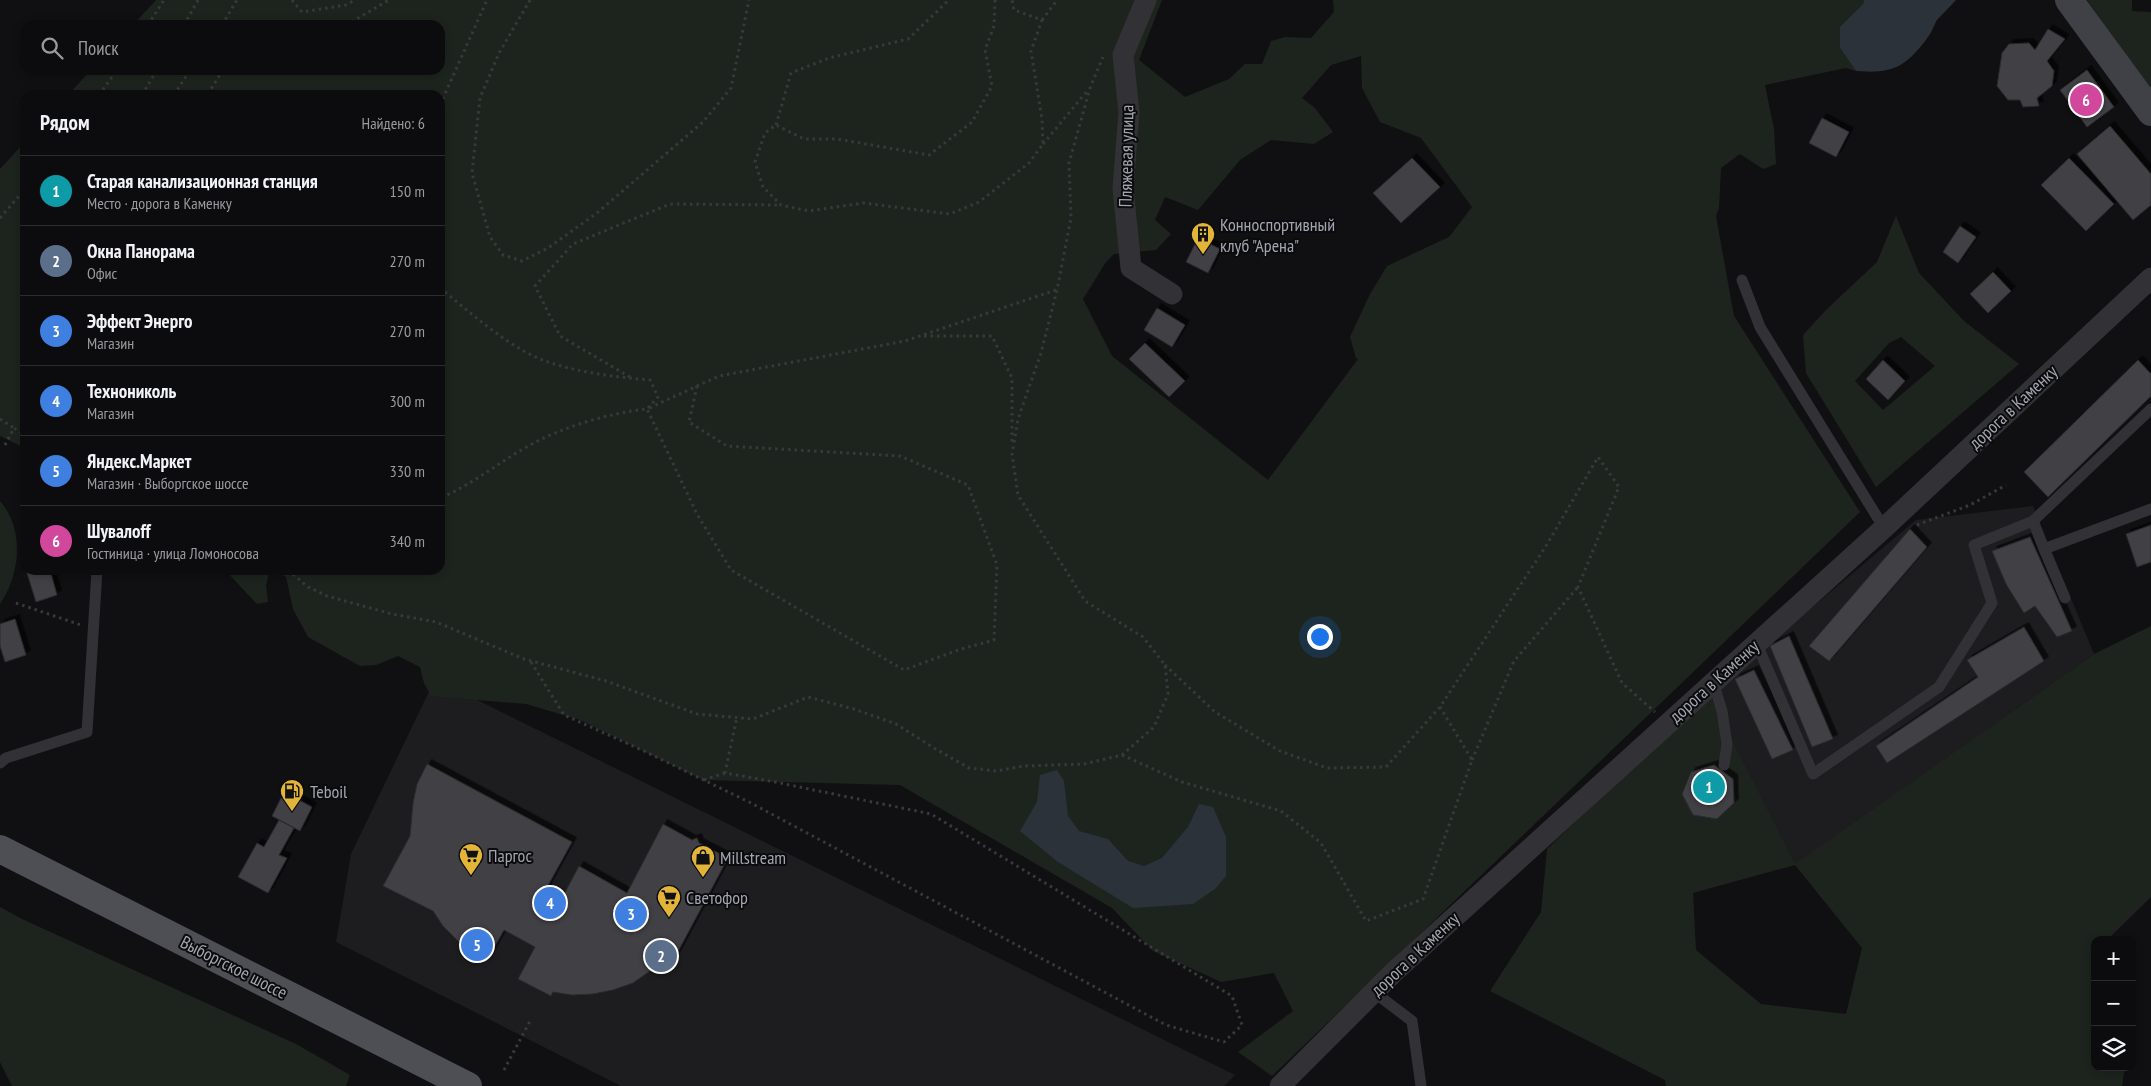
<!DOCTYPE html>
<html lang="ru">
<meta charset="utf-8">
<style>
:root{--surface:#0c0c0e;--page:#151517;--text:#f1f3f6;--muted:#9a9b9e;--line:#2c2c2e;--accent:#e2b538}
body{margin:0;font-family:"PT Sans Narrow",sans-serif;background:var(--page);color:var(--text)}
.controls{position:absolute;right:15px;bottom:15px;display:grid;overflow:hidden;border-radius:10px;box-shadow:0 2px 8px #0003}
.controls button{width:45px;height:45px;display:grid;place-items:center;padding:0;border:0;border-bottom:1px solid var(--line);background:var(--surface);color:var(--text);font:25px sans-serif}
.you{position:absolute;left:1319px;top:636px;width:18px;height:18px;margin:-12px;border:4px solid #fff;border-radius:50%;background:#1a73e8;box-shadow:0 0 0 8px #1a73e833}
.badge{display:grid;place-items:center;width:32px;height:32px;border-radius:50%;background:var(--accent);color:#fff;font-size:16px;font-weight:700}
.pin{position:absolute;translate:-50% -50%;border:2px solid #fff;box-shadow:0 1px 5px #0006}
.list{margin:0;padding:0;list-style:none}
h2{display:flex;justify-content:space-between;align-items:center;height:65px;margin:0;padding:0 20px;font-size:21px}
h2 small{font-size:16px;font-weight:400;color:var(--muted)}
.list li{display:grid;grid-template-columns:32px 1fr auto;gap:15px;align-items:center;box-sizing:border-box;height:70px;padding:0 20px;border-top:1px solid var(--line)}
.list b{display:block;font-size:19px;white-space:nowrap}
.list p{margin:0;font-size:16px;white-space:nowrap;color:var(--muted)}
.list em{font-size:16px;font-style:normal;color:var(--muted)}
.icon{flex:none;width:28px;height:28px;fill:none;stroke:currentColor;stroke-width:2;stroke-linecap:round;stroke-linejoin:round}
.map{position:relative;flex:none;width:2151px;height:1086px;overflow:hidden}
.search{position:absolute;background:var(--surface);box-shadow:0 2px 8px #0003;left:20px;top:20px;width:425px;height:55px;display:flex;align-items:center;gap:12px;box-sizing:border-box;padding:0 18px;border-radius:15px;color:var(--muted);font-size:19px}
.panel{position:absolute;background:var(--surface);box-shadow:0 2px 8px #0003;left:20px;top:90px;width:425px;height:485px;border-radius:15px}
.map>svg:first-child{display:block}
.built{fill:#1d1c1e}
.green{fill:#1d241e;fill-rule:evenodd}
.water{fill:#2b3239}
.building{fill:#404045;stroke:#2b2a2d;filter:url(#shadow)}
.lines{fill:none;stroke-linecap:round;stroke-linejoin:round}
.path{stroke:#38393d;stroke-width:3;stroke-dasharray:2.5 4;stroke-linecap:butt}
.lane{stroke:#323236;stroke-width:11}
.street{stroke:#323236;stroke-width:21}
.secondary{stroke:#404146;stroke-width:28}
.primary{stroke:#4e4f55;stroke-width:28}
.labels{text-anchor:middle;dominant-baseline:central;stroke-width:4;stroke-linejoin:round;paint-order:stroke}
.street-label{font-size:18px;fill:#a3a6b1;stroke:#0b0b0d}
.poi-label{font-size:18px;fill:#a3a6b1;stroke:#0b0b0d;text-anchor:start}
</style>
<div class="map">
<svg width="2151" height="1086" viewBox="0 0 2151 1086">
<defs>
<filter id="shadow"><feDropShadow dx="4.5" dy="-4.5" stdDeviation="0" flood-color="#0009"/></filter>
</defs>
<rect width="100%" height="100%" fill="#101012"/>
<g class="built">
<polygon points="2033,506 2094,654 1795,865 1709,694 1916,520"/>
<polygon points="435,679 1235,1075 1224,1086 621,1086 336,942 351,854"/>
</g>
<g class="green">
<path d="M 156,0 L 1162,0 L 1139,60 L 1185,97 L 1229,79 L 1245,64 L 1262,64 L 1271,41 L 1285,37 L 1311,38 L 1334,12 L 1333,0 L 1864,0 L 1863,4 L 1840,28 L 1840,48 L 1856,71 L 1846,68 L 1765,85 L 1774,129 L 1776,164 L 1763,169 L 1740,154 L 1721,168 L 1719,208 L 1716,216 L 1734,316 L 1860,512 L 1272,1076 L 1238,1052 L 1293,1011 L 1274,973 L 1221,982 L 1153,951 L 1112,908 L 900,785 L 703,780 L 580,720 L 526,704 L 431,696 L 424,683 L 420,667 L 398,656 L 376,665 L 360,666 L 308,637 L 293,609 L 286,577 L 273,570 L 440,570 L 440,95 L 68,95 L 91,70 L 440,70 L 440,25 L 133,25 ZM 1361,56 L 1362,88 L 1380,122 L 1421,138 L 1472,207 L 1449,237 L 1387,266 L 1369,296 L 1350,337 L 1356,358 L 1358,359 L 1268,480 L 1112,356 L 1083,299 L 1106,262 L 1114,254 L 1156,250 L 1171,234 L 1155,220 L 1165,197 L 1198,210 L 1240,160 L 1271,140 L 1314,144 L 1333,132 L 1315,108 L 1302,98 L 1331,65 Z"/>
<polygon points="2087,0 2132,0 2132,11 2151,12 2151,90"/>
<polygon points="25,142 25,448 0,436 0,169"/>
<path d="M 1896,216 L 1919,273 L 1964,321 L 2019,364 L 1876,487 L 1806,373 L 1803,335 L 1826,310 L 1877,262 ZM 1901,337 L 1935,366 L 1883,410 L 1855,381 L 1889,343 Z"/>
<path d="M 0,501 C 25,530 20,575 0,604 Z"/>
<polygon points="225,570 270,570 266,585 268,602 257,604"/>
<path d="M 2151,626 L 2151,897 L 2107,940 L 2095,940 L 2095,1067 L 2125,1067 L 2122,1086 L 1666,1086 L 1665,1080 L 1490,991 L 1541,912 L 1547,849 L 1709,694 L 1795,864 L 2094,654 ZM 1795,865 L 1862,948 L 1846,1014 L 1761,1004 L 1696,950 L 1693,893 Z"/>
<polygon points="0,907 22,919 296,1044 350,1075 346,1086 12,1086 0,1062"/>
</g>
<g class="water">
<path d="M 1864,0 L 1956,0 C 1950,7 1943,13 1937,20 C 1934,25 1932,32 1928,37 C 1906,67 1893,74 1856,71 L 1840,48 L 1840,27 L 1863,4 Z"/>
<polygon points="1057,770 1064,781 1068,816 1079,831 1108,839 1128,861 1144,866 1162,858 1188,827 1199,804 1213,807 1226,837 1226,876 1215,889 1193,904 1133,908 1058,862 1020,831 1037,802 1040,775"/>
</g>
<g class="building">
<polygon points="2048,29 2065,39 2047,61 2054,71 2052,86 2037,98 2039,106 2023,107 2020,100 2008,100 1997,86 2002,53 2009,44 2029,43 2035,50"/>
<polygon points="2087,70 2114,107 2087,127 2060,90"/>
<polygon points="1822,118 1849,132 1836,157 1809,143"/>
<polygon points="2110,126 2151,174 2151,205 2133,220 2077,154"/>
<polygon points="1412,158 1440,187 1401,223 1373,193"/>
<polygon points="2069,158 2114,204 2086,231 2041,185"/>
<polygon points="1960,226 1976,237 1958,263 1943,252"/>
<polygon points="1198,238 1220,249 1208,273 1186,262"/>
<polygon points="1993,272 2011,291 1988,313 1970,294"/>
<polygon points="1157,308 1185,325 1172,347 1144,330"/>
<polygon points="1145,343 1185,381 1169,397 1129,359"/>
<polygon points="1883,360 1905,381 1888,400 1866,379"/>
<polygon points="2138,360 2151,374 2151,396 2048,497 2024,472"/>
<polygon points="2151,525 2151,562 2137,567 2126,534"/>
<polygon points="1910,529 1927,547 1829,661 1809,646"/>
<polygon points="2030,537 2072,631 2057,637 2035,606 2024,613 2006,584 1992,551"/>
<polygon points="26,570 50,570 57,595 36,602"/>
<polygon points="15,619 26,655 5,662 0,646 0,624"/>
<polygon points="2024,627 2044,661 1887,763 1876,746 1978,677 1967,660"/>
<polygon points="1789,636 1833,739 1812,747 1770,646"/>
<polygon points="1754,670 1793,750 1772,759 1735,679"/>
<polygon points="427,764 572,842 546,889 562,898 579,866 627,893 663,824 692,840 697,838 699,843 728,858 674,959 670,957 633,983 613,990 593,994 572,995 553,992 551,996 518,979 535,947 504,930 486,962 469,951 456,939 443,926 433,911 383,886 410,836 413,803 417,784"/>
<polygon points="1714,765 1733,779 1734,803 1717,819 1693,815 1682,794 1691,772"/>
<polygon points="284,792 312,807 300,831 272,816"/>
<polygon points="279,820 294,828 279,855 287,858 268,893 238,877 257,843 264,847"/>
</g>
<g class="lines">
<g class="path">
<polyline points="292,0 302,12 346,5 355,0"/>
<polyline points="530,0 499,53 480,98 472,173 490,237 503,255 522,261 548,248 597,213 703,122 731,88 749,0"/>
<polyline points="995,0 994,26 985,50 992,86 972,122 929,155 837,139 804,139 776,125 765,133 755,162 763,187 781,205 809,211 863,203 950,214 979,202 1029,163 1043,144 1042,119 1031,51 1042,20 1014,10 1012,0"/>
<polyline points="1042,20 1057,0"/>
<polyline points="148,25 164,0"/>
<polyline points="184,25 198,0"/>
<polyline points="222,25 237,0"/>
<polyline points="346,25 389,0"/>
<polyline points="99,95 117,70"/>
<polyline points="142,95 157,70"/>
<polyline points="174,95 190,70"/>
<polyline points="211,95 211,89 223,70"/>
<polyline points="440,105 487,0"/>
<polyline points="776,125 791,73 829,58 908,39 949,0"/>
<polyline points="1043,144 1088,90"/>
<polyline points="0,218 25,189"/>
<path d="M 440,288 C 471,313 510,349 548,362 C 581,373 616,377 650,380 L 658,397 L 647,409 C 609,413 563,427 530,445 C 499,462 472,485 440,498"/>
<polyline points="440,335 443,351 440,354"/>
<polyline points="924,336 992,336 1012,378 1012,444"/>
<polyline points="630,377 560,336 535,286 573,244 670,204 781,205"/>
<polyline points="697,386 689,422 727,446 900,456 968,485 997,565 994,640 958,650 904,670 731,570 697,514 647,409 719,376 905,341 1056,290"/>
<polyline points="0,419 14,428"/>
<polyline points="5,445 14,428 25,435"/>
<polyline points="1917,525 1970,505 2006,485"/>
<polyline points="288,570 308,587 327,596 392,614 436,622 524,659 606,681 697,714 753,719 808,697 854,709 896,724 934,748 969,768 996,771 1024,766 1084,764 1122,755 1154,727 1168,694 1165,665 1143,637 1085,601 1018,495 1012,454 1018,419 1041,353 1057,290 1071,218 1069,163 1090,88 1103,57"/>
<polyline points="16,603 81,625"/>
<polyline points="531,662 564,715 644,751 751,803 1166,1025 1224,1042 1242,1025 1232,996 931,814 775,782 725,773 737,717"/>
<polyline points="1165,665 1215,712 1280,751 1327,768 1386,767 1440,707 1546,546 1598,457 1619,487 1578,587 1622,683 1655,712"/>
<polyline points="1122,755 1182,782 1281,811 1321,843 1366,921 1423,899 1472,760 1440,707"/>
<polyline points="1472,760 1514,661 1578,587"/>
<polyline points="704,780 725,773"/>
<polyline points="504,1070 530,1021"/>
</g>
<g class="lane">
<polyline points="1742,280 1760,327 1884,528"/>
<polyline points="2151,409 2033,521 2044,549 2151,509"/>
<polyline points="2044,549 2065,598"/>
<polyline points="1756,642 1813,774 1939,687 1992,603 1974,545 2033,521"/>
<polyline points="1713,682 1722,711 1727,744 1724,765"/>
<polyline points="0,763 6,758 87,732 97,570"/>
<polyline points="1375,993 1412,1021 1421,1086"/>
</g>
<g class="street">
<polyline points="1146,0 1123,55 1129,112 1123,188 1131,268 1172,294"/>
<polyline points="1280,1086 1394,972 1884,528 2151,278"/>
</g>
<polyline class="secondary" points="2069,0 2151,112"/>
<polyline class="primary" points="0,849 468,1086"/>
</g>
<defs>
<g id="building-pin" transform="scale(1.25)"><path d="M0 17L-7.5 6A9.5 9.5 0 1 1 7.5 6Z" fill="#e2b538" stroke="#0b0b0d"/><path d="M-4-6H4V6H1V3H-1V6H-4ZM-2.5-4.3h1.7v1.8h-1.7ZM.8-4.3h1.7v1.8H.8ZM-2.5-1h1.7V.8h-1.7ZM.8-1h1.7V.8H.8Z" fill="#111"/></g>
<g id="fuel-pin" transform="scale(1.25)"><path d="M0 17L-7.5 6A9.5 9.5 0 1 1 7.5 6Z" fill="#e2b538" stroke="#0b0b0d"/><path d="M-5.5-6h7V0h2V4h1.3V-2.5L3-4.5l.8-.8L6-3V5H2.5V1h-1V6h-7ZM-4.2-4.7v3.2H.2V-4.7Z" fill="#111"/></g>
<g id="supermarket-pin" transform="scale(1.25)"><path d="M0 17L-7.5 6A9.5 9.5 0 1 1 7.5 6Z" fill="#e2b538" stroke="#0b0b0d"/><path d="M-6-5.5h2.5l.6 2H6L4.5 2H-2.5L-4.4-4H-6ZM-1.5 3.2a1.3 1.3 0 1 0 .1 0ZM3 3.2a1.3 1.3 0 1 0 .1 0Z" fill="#111"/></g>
<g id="shop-pin" transform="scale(1.25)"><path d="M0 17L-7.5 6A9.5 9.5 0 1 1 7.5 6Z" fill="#e2b538" stroke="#0b0b0d"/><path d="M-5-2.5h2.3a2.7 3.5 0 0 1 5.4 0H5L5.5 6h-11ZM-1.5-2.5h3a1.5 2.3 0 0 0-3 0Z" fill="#111"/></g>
</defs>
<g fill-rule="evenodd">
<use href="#building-pin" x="1203" y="234"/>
<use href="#fuel-pin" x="292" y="791"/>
<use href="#supermarket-pin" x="471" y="855"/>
<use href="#shop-pin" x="703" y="857"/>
<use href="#supermarket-pin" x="669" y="897"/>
</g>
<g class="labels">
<g class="street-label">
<text transform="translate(1126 156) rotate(-89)">Пляжевая улица</text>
<text transform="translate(2013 407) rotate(-43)">дорога в Каменку</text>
<text transform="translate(1714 681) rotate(-42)">дорога в Каменку</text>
<text transform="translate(1415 954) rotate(-43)">дорога в Каменку</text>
<text transform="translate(234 967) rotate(27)">Выборгское шоссе</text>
</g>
<g class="poi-label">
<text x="1220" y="224">Конноспортивный<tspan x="1220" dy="21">клуб "Арена"</tspan></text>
<text x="310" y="791">Teboil</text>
<text x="488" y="855">Паргос</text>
<text x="720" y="857">Millstream</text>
<text x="686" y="897">Светофор</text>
</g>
</g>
</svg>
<div class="controls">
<button>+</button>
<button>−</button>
<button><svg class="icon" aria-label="layers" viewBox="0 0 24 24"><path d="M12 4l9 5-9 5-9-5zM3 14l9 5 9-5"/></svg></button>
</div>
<div class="you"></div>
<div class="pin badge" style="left:1709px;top:787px;background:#0f9aa8">1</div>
<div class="pin badge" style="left:661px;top:956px;background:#5c6f8a">2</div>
<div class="pin badge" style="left:631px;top:914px;background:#3f7fe0">3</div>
<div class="pin badge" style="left:550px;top:903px;background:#3f7fe0">4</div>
<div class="pin badge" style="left:477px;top:945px;background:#3f7fe0">5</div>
<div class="pin badge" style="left:2086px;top:100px;background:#d1479c">6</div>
<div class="search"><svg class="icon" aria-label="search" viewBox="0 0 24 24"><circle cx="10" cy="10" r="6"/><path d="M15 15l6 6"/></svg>Поиск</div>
<section class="panel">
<h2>Рядом<small>Найдено: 6</small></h2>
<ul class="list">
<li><span class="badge" style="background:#0f9aa8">1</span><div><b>Старая канализационная станция</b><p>Место · дорога в Каменку</p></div><em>150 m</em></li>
<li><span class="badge" style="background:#5c6f8a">2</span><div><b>Окна Панорама</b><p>Офис</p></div><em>270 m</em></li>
<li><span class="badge" style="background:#3f7fe0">3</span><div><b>Эффект Энерго</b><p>Магазин</p></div><em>270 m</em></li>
<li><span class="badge" style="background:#3f7fe0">4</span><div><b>Технониколь</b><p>Магазин</p></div><em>300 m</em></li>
<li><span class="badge" style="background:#3f7fe0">5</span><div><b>Яндекс.Маркет</b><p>Магазин · Выборгское шоссе</p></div><em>330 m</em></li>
<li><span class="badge" style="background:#d1479c">6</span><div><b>Шувалоff</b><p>Гостиница · улица Ломоносова</p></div><em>340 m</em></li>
</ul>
</section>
</div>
